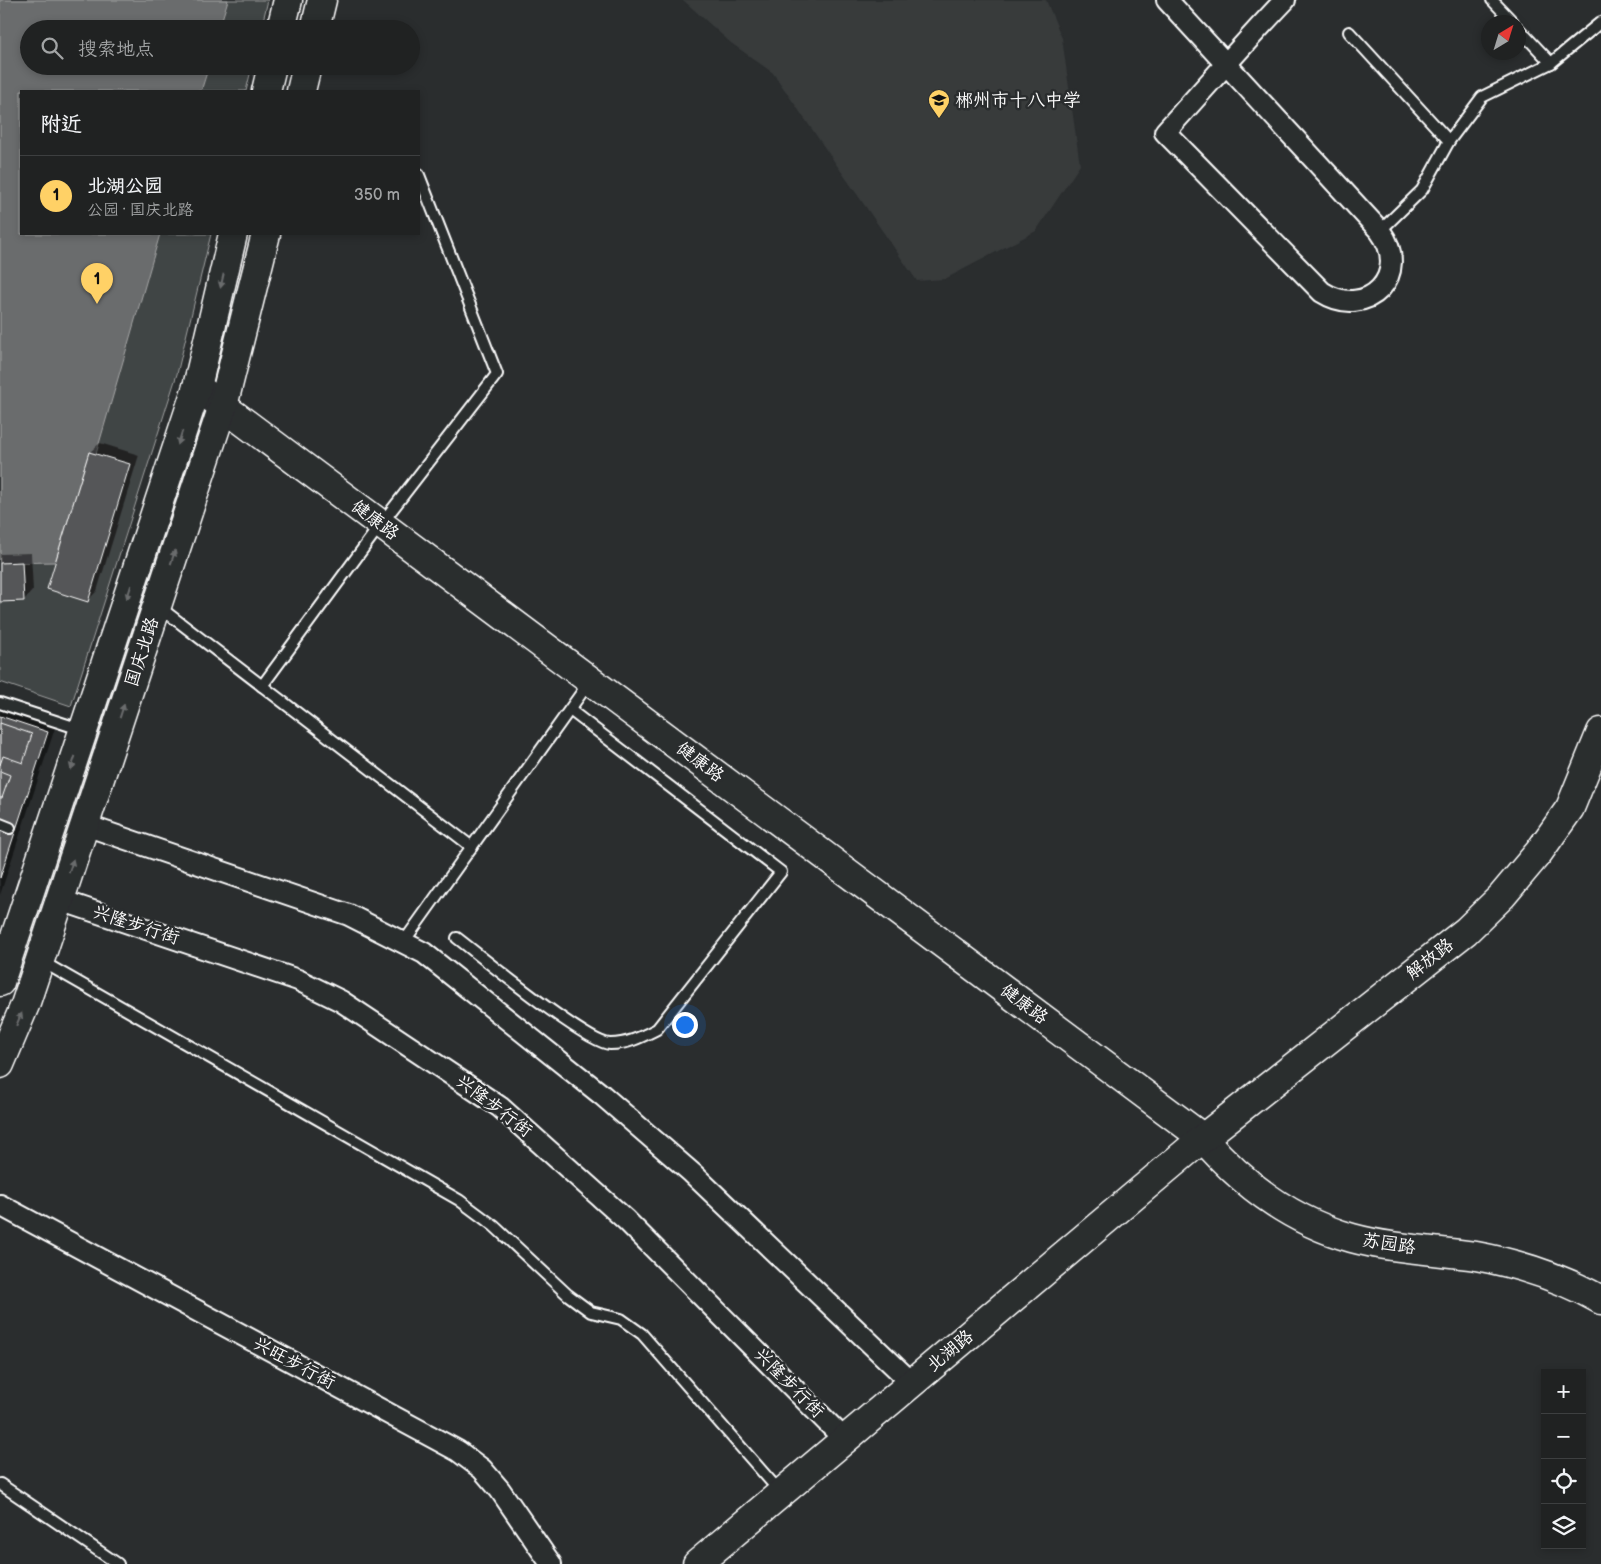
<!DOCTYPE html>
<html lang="zh">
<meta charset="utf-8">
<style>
:root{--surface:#202222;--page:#282a2a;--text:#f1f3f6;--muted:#a2a4a5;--line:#3d3f40;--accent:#ffd166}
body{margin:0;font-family:"Balsamiq Sans","LXGW WenKai TC",sans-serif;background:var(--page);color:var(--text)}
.controls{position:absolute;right:15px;bottom:15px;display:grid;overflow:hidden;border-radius:0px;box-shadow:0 2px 8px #0003}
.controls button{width:45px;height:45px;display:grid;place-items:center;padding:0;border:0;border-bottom:1px solid var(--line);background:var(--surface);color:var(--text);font:25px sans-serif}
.compass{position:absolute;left:1481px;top:15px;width:45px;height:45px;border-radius:50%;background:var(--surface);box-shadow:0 2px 8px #0003;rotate:38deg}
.you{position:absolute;left:684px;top:1024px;width:18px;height:18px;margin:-12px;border:4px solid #fff;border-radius:50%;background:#1a73e8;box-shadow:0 0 0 8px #1a73e833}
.badge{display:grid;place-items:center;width:32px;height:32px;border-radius:50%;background:var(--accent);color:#111;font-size:16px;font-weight:700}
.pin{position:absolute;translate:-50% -41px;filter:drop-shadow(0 1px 2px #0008)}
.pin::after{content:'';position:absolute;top:26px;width:18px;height:15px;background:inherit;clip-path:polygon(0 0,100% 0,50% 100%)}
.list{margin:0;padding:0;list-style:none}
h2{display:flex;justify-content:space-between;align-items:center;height:65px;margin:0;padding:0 20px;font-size:21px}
h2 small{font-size:16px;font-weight:400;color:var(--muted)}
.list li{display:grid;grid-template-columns:32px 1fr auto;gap:15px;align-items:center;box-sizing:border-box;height:80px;padding:0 20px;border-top:1px solid var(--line)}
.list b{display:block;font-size:19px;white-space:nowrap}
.list p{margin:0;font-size:16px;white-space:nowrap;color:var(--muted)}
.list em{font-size:16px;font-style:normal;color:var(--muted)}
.icon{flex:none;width:28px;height:28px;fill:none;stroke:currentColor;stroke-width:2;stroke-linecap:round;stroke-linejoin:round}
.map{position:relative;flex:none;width:1601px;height:1564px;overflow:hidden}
.search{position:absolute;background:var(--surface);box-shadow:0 2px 8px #0003;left:20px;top:20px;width:400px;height:55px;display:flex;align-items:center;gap:12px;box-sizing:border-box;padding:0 18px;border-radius:28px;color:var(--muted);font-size:19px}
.panel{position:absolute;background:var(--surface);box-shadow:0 2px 8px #0003;left:20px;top:90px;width:400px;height:145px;border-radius:0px}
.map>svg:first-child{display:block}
.built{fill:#373a3b}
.green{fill:#414445;stroke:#a0a2a2}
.water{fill:#6a6c6d;stroke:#a6a7a7}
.shadow{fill:#0007}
.building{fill:#555758;stroke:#fff}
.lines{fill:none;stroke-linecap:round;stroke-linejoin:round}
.lane-casing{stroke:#fff;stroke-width:14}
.street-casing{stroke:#fff;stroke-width:24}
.secondary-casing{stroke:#fff;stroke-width:31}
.primary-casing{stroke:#fff;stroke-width:31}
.lane{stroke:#2a2d2e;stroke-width:10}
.street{stroke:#2a2d2e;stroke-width:20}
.secondary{stroke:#2a2d2e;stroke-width:28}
.primary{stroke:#2a2d2e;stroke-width:28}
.oneway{fill:#6a6c6d}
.labels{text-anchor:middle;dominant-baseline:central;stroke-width:5;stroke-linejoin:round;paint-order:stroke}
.poi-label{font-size:18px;fill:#fff;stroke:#2a2d2e;text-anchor:start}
.street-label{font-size:18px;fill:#fff;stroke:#2a2d2e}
</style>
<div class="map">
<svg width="1601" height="1564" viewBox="0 0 1601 1564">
<rect width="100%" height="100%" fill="#2a2d2e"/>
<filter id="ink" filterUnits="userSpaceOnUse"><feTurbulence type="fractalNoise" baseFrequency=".02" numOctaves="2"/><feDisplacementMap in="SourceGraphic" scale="10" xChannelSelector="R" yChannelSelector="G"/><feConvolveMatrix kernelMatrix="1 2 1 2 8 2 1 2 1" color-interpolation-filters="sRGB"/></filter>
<g filter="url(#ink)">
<polygon class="built" points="683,0 1046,0 1062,38 1080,165 1036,231 945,279 917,281 773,73 731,43"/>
<polygon class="green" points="0,0 268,0 261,29 29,29 29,66 252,66 246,91 21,91 21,234 211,234 177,374 71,706 0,682"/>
<polygon class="water" points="0,0 228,0 219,29 29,29 29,66 209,66 201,91 21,91 21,234 160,234 96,454 89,452 55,562 0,563"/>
<g class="shadow">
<polygon points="100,443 139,455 97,591 87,601 48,589 90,452"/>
<polygon points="31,553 33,590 24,600 0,601 0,554"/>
<polygon points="0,704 57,722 0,895"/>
</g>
<g class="building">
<polygon points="89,452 130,464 88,602 47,589"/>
<polygon points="22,562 24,601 0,602 0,563"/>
<polygon points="0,716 48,732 0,878"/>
<polygon points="0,723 32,734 23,763 3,756 0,765"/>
<polygon points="0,771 10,775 2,798 0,798"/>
</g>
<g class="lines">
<g class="lane-casing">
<g id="lane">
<polyline points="1492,0 1513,22"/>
<polyline points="1518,28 1551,63"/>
<polyline points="1349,32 1449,141"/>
<polyline points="1380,231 1422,190 1449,141 1482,97 1551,63 1601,22"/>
<polyline points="158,606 472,847"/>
<polyline points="262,686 381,524 497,374 419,175"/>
<polyline points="0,703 83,730"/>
<polyline points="0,824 10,828"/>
<path d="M 457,938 C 482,957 586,1043 610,1044 C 628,1044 641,1037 657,1029 L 781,872 L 570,710"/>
<polyline points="403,943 590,681"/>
<polyline points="41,961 459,1200 494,1226 568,1295 591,1312 621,1319 642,1334 781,1493"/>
<polyline points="0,1484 118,1564"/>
</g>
</g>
<g class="street-casing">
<g id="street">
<path d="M 1167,0 L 1380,231 C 1412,274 1368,321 1322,292 L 1165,132 C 1205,88 1244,43 1285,0"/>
<polyline points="85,825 349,915 424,953 602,1095 692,1173 912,1383"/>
<polyline points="60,900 298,980 341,1001 500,1107 626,1220 845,1440"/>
<polyline points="0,1205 458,1451 482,1469 500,1490 551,1564"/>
</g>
</g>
<g class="secondary-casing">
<g id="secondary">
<path d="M 197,387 L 1203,1138 C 1243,1185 1291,1221 1352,1238 C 1392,1249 1435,1250 1476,1256 C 1520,1264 1562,1278 1601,1300"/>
<polyline points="697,1564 1203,1138 1466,931 1502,896 1539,852 1570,808 1601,732"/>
</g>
</g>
<g class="primary-casing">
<g id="primary">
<polyline points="281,29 288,0"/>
<polyline points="315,29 322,0"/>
<polyline points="266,91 272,66"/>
<polyline points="301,91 307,66"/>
<polyline points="0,982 197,387 233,234"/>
<polyline points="0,1064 25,1005 40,960 223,406 266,234"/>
</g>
</g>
<use href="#lane" class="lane"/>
<use href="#street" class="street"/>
<use href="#secondary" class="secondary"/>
<use href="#primary" class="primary"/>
</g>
<defs><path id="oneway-solid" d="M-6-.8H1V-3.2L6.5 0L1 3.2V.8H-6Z" transform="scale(1.25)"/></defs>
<g class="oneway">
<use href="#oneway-solid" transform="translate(222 281) rotate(103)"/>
<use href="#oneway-solid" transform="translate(180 438) rotate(108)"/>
<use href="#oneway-solid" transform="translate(173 557) rotate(-72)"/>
<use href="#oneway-solid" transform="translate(129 592) rotate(108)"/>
<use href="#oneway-solid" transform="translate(122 711) rotate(-72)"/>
<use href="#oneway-solid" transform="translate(73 763) rotate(108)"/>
<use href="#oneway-solid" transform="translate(71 866) rotate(-72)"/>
<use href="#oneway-solid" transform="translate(19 1019) rotate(-68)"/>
</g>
</g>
<defs>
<g id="school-pin" transform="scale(1.125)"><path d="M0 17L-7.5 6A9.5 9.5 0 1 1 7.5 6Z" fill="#ffd166" stroke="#2a2d2e"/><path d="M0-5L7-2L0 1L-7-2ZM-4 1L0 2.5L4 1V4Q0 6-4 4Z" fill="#111"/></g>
</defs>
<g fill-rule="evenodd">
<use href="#school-pin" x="939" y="100"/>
</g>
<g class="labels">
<g class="poi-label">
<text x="955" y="100">郴州市十八中学</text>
</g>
<g class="street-label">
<text transform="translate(375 520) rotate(37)">健康路</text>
<text transform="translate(142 652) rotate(-72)">国庆北路</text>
<text transform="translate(700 762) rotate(37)">健康路</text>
<text transform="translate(136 925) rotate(18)">兴隆步行街</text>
<text transform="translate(1430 959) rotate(-38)">解放路</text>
<text transform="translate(1024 1004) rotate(37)">健康路</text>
<text transform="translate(494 1106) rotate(37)">兴隆步行街</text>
<text transform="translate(1389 1244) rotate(9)">苏园路</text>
<text transform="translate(950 1351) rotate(-40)">北湖路</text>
<text transform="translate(294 1363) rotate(28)">兴旺步行街</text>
<text transform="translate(789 1383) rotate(45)">兴隆步行街</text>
</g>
</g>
</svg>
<div class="controls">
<button>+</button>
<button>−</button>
<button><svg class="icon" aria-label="locate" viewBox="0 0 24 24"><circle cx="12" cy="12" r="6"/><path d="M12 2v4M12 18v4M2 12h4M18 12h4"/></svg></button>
<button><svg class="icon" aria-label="layers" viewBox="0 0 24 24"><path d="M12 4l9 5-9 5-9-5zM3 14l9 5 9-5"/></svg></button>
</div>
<svg class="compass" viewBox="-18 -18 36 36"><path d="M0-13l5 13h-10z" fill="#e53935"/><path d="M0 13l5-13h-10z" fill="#a2a4a5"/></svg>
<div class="you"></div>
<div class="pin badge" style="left:97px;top:304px">1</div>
<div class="search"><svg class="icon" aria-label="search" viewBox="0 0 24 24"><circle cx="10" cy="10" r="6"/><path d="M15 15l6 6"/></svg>搜索地点</div>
<section class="panel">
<h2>附近<small></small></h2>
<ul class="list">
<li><span class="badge">1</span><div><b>北湖公园</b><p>公园 · 国庆北路</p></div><em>350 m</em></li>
</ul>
</section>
</div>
